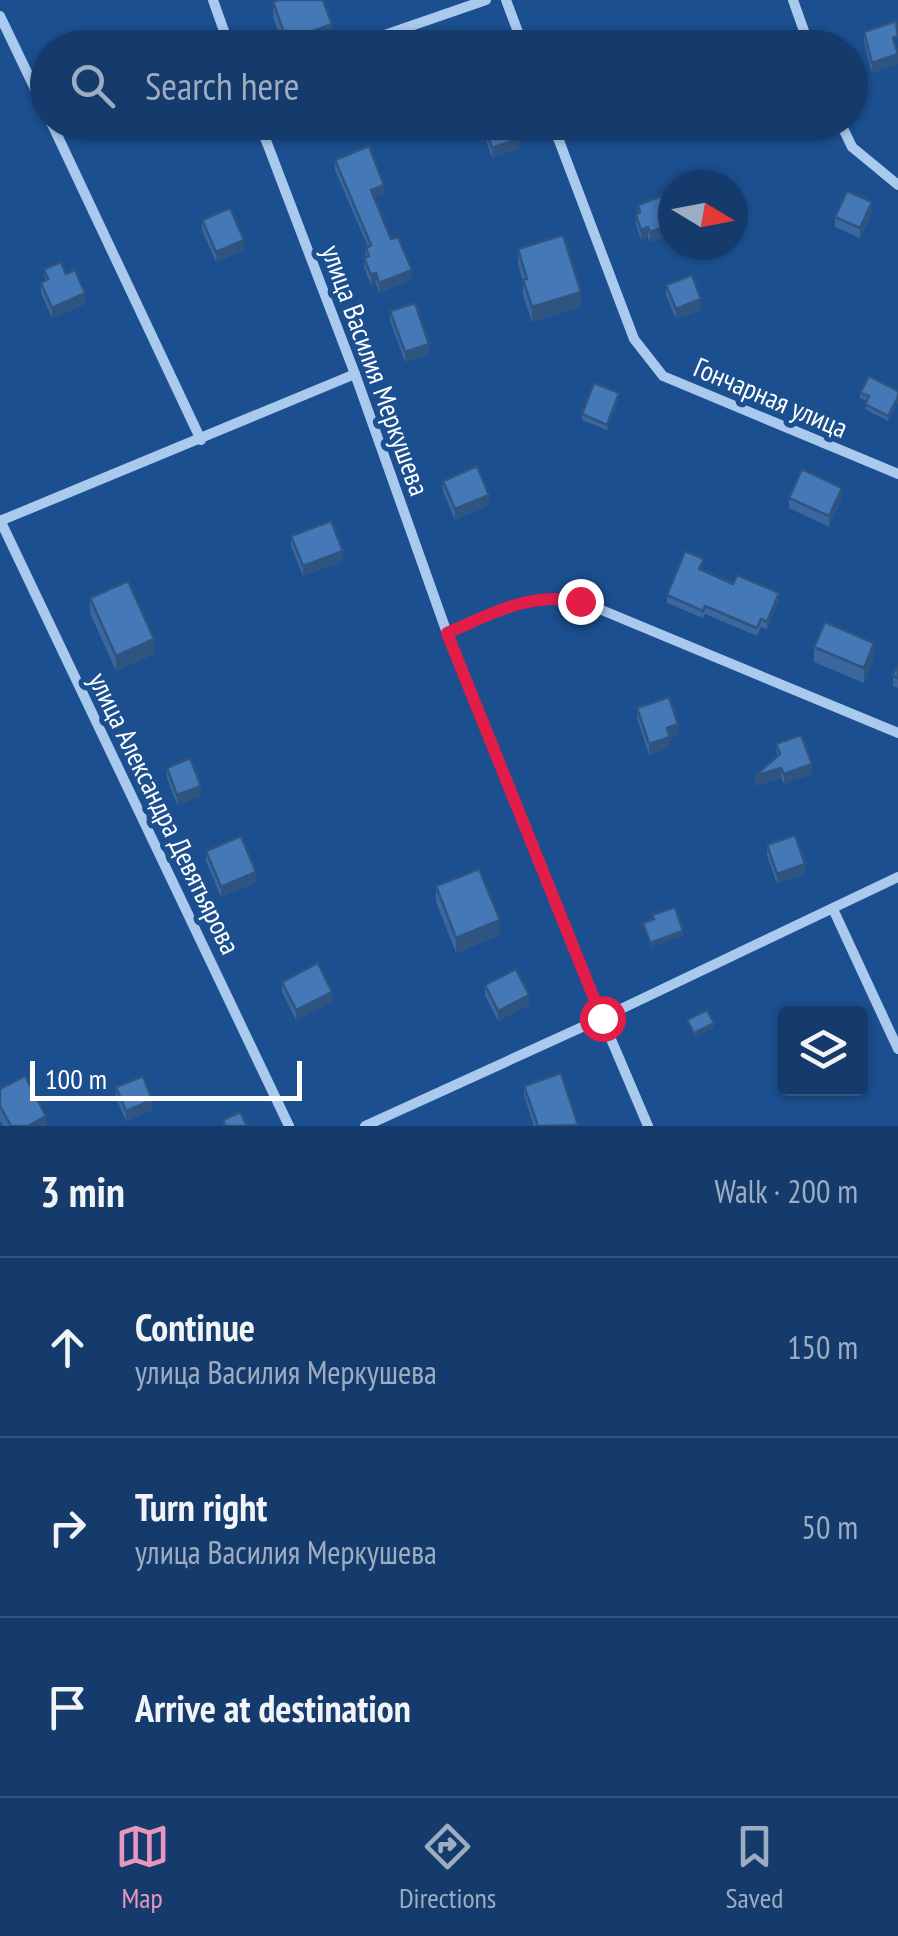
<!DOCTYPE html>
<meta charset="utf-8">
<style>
:root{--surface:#143b6b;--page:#1d4271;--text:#f1f3f6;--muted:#9dadc1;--line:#33557e;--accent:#e797bd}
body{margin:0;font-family:"PT Sans Narrow",sans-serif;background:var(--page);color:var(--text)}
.controls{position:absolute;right:30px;bottom:30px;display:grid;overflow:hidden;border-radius:10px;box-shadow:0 2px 8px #0004}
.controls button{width:90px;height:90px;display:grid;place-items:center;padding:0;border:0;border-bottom:2px solid var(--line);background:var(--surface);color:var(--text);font:50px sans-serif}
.compass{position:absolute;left:658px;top:170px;width:90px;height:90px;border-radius:50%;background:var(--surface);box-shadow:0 2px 8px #0004;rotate:100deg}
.scale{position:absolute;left:30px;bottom:25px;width:272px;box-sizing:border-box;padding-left:10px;border:5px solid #fff;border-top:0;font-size:28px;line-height:35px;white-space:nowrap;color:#fff;-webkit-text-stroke:8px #1b4f8f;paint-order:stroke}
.stop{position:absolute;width:30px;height:30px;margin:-22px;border:8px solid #e11d48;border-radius:50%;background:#fff}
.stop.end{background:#e11d48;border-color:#fff;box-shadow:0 2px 10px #0008}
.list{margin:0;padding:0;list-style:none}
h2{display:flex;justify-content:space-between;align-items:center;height:130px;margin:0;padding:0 40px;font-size:42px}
h2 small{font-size:32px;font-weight:400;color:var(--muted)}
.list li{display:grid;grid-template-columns:65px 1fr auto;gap:30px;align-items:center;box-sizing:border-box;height:180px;padding:0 40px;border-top:2px solid var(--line)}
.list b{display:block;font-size:38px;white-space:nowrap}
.list p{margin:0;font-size:32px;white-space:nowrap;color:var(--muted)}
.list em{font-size:32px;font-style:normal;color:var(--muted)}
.icon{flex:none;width:55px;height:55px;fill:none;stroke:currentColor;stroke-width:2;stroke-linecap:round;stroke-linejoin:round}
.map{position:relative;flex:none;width:898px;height:1126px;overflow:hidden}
.search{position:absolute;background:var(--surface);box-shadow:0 2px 8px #0004;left:30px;right:30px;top:30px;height:110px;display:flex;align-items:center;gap:25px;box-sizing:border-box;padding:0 35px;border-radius:55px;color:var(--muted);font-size:38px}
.sheet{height:670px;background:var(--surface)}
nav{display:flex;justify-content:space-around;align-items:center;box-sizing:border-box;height:140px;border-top:2px solid var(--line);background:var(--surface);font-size:28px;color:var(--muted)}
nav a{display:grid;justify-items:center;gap:5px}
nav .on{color:var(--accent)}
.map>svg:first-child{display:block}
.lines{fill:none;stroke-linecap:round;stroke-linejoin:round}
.minor{stroke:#a9c9ee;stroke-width:10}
.wall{fill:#3a679d}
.shaded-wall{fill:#305480}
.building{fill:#4478b7;stroke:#305480;stroke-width:2.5}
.route{stroke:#e11d48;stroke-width:12}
.labels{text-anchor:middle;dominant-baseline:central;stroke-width:10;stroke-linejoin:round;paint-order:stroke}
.street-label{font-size:28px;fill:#fff;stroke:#1b4f8f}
</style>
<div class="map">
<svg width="898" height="1126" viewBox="0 0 898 1126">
<rect width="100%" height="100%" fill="#1b4f8f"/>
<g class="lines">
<g class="minor">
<polyline points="213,0 230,48"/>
<polyline points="506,0 524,48"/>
<polyline points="793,0 810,48"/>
<polyline points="0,16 48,116"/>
<polyline points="347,48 486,0"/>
<polyline points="51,122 201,440"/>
<polyline points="259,122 355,374 447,633 602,1018 648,1126"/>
<polyline points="552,122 634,339 663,376 898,474"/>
<polyline points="840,122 852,147 898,185"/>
<polyline points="0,520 289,1126"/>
<polyline points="0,521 355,374"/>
<path d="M 447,633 C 491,614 531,592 580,601 L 898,733"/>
<polyline points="833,909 898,1049"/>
<polyline points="365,1126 602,1018 898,877"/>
</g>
</g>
<g class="wall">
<polygon points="273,2 332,39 310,48 284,48 273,17"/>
<polygon points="864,32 896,47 872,73 864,42"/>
<polygon points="483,122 514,122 520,148 492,158 483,130"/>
<polygon points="335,160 384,194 374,198 391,239 412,279 379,293 376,283 371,285 364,267 366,248 368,247 335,170"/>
<polygon points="673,192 673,234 650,242 648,237 641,240 636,225 638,205"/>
<polygon points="872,213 860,238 835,227 835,217"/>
<polygon points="202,220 244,250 216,262 202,230"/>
<polygon points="518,249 581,307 532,322 523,295 523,282 518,264"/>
<polygon points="44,269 66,274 85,304 52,318 41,293 41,283 45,281"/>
<polygon points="666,285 701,310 676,319 666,295"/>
<polygon points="390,311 429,354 405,362 390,321"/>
<polygon points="898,391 898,402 888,421 865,409 867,401 860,398 860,393"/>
<polygon points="619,399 607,430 582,420 582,414"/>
<polygon points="443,481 489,505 455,520 443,491"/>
<polygon points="789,498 842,498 829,527 789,508"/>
<polygon points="291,536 343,561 303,576 291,546"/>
<polygon points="704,567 702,570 779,600 767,629 761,627 757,636 705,614 703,618 667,603 667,595"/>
<polygon points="90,598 154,654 116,671 90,613"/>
<polygon points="814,647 874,658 864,683 814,662"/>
<polygon points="898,664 898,688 893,686 893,675"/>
<polygon points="637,708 678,734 670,737 670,747 649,755 637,718"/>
<polygon points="776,744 812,774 784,784 781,778 755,786 777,757"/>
<polygon points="167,768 201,796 177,805 167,778"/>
<polygon points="767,845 805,874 777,884 767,855"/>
<polygon points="206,851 256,882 221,897 206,861"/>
<polygon points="436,886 500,935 456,953 436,902"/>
<polygon points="282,982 332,1002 296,1020 282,992"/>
<polygon points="485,985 529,1005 498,1021 485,995"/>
<polygon points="524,1086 578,1126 534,1126 524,1096"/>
<polygon points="116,1087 152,1110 126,1121 116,1098"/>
<polygon points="0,1089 46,1126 3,1126 0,1121"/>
</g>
<g class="shaded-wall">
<polygon points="332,24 332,39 310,48 287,48 287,41"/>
<polygon points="898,54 898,64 872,73 872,63"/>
<polygon points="520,138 520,148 492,158 492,148"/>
<polygon points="384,185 384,194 371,200 371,190"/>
<polygon points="872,202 872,213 860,238 860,228"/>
<polygon points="673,224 673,234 650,242 650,232"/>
<polygon points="648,227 648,237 641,240 641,230"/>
<polygon points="244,240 244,250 216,262 216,252"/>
<polygon points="412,270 412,279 379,293 379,283"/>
<polygon points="376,273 376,283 371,285 371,275"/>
<polygon points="581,292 581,307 532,322 532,307"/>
<polygon points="85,293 85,304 52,318 52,308"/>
<polygon points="701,299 701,310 676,319 676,309"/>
<polygon points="429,344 429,354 405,362 405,352"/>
<polygon points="619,393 619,399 607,430 607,425"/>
<polygon points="898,397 898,402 888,421 888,416"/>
<polygon points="842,488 842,498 829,527 829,516"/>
<polygon points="489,495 489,505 455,520 455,509"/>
<polygon points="343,551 343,561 303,576 303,566"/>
<polygon points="779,593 779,600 767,629 767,622"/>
<polygon points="154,639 154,654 116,671 116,656"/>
<polygon points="874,643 874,658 864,683 864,668"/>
<polygon points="678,724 678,734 667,738 667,728"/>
<polygon points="670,737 670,747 649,755 649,744"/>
<polygon points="812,764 812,774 784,784 784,774"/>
<polygon points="781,768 781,778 755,786 755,776"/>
<polygon points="201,786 201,796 177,805 177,795"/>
<polygon points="805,864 805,874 777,884 777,874"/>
<polygon points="256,872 256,882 221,897 221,887"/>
<polygon points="500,920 500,935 456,953 456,938"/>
<polygon points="683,931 683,936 650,948 650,943"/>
<polygon points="332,992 332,1002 296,1020 296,1010"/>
<polygon points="529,995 529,1005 498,1021 498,1011"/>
<polygon points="714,1023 714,1028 694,1038 694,1033"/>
<polygon points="152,1100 152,1110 126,1121 126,1111"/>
<polygon points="46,1116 46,1126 28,1126"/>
</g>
<g class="building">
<polygon points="278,0 323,0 332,24 287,41 273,2"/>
<polygon points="896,21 898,36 893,38 898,54 872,63 864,32"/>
<polygon points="483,122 514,122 520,138 492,148"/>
<polygon points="369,146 384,185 371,190 391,239 398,237 412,270 379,283 376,273 371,275 364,258 369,256 366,248 371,245 335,160"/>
<polygon points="847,191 872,202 860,228 835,217"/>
<polygon points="673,192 673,224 650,232 648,227 641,230 636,215 640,212 638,205"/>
<polygon points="230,208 244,240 216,252 202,220"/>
<polygon points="563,235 581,292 532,307 523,280 527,279 518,249"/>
<polygon points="61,262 66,274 75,270 85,293 52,308 41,283 48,279 44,269"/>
<polygon points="692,275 701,299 676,309 666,285"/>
<polygon points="415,303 429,344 405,352 390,311"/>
<polygon points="869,376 898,391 898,397 888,416 865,404 869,396 860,393"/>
<polygon points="594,383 619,393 607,425 582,414"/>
<polygon points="477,466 489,495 455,509 443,481"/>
<polygon points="802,469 842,488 829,516 789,498"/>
<polygon points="331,521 343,551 303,566 291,536"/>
<polygon points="685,551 704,559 699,569 733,584 737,575 779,593 767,622 761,619 757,628 705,606 703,611 667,595"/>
<polygon points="128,581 154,639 116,656 90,598"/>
<polygon points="825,622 874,643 864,668 814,647"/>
<polygon points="898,664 898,678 893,675"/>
<polygon points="669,697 678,724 667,728 670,737 649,744 637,708"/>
<polygon points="801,735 812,764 784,774 781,768 755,776 780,754 776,744"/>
<polygon points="190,758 201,786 177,795 167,768"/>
<polygon points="795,835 805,864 777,874 767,845"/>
<polygon points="241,836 256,872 221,887 206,851"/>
<polygon points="479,869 500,920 456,938 436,886"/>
<polygon points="675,907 683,931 650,943 643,923 654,919 652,915"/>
<polygon points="318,963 332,992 296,1010 282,982"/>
<polygon points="516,969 529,995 498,1011 485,985"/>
<polygon points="707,1010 714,1023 694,1033 687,1020"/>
<polygon points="561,1073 578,1125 538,1126 524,1086"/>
<polygon points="25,1076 46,1116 28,1126 11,1126 0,1106 0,1089"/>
<polygon points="143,1076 152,1100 126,1111 116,1087"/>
<polygon points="240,1112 247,1126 225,1126 223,1120"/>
</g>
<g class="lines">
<path class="route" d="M 580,601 C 529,592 493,613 447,633 L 602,1018"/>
</g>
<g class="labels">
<g class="street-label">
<text transform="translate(376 370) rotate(70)">улица Василия Меркушева</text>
<text transform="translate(771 397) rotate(23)">Гончарная улица</text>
<text transform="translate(165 813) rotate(64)">улица Александра Девятьярова</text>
</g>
</g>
</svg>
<div class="controls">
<button><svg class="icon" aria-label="layers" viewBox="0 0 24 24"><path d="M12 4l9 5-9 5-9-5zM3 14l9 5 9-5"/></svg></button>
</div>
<svg class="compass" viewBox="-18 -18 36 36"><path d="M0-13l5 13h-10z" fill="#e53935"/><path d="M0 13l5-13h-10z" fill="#9dadc1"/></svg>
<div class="scale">100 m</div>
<div class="stop" style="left:602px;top:1018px"></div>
<div class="stop end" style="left:580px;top:601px"></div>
<div class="search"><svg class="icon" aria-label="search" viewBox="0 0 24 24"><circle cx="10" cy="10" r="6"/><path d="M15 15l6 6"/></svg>Search here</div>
</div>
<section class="sheet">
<h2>3 min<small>Walk · 200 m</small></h2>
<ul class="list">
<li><svg class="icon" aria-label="ahead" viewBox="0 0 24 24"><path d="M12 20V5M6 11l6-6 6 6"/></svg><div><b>Continue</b><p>улица Василия Меркушева</p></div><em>150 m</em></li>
<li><svg class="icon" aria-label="right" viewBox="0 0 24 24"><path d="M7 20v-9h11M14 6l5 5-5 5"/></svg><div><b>Turn right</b><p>улица Василия Меркушева</p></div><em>50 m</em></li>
<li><svg class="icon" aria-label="arrive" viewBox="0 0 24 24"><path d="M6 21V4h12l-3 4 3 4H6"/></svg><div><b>Arrive at destination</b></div></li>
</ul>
</section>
<nav>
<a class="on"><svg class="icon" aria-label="map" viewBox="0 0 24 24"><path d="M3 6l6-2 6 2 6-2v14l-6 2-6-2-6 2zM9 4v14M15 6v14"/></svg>Map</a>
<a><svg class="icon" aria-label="directions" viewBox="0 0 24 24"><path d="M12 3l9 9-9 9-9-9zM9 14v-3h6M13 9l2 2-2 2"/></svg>Directions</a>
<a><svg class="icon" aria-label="saved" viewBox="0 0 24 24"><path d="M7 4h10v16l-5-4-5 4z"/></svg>Saved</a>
</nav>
